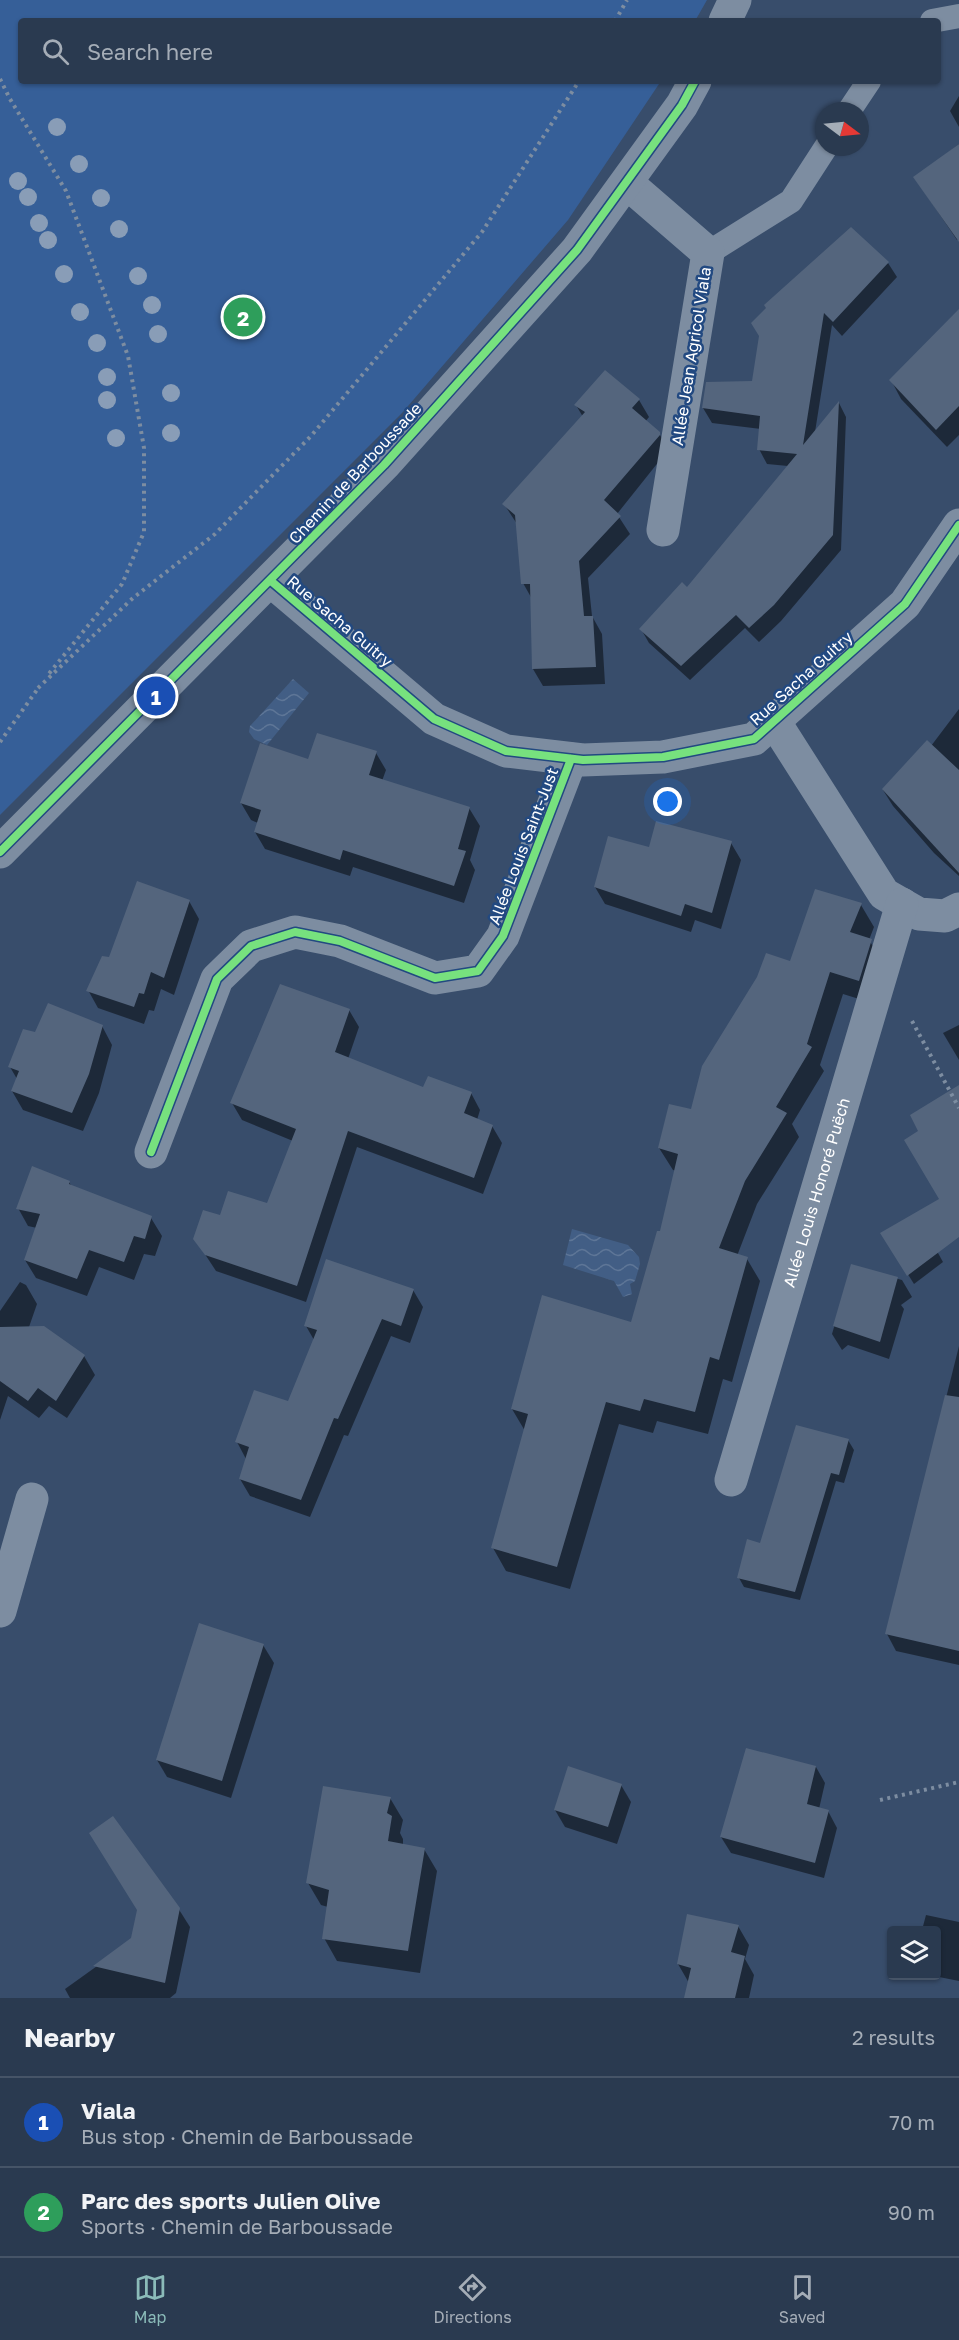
<!DOCTYPE html>
<meta charset="utf-8">
<style>
:root{--surface:#2a3a50;--page:#324157;--text:#f1f3f6;--muted:#a5adb7;--line:#465467;--accent:#8bbbb9}
body{margin:0;font-family:"Golos Text",sans-serif;background:var(--page);color:var(--text)}
.controls{position:absolute;right:18px;bottom:18px;display:grid;overflow:hidden;border-radius:6px;box-shadow:0 2px 4px #0004}
.controls button{width:54px;height:54px;display:grid;place-items:center;padding:0;border:0;border-bottom:2px solid var(--line);background:var(--surface);color:var(--text);font:30px sans-serif}
.compass{position:absolute;left:815px;top:102px;width:54px;height:54px;border-radius:50%;background:var(--surface);box-shadow:0 2px 4px #0004;rotate:106deg}
.you{position:absolute;left:668px;top:802px;width:21px;height:21px;margin:-15px;border:4px solid #fff;border-radius:50%;background:#1a73e8;box-shadow:0 0 0 9px #1a73e833}
.badge{display:grid;place-items:center;width:39px;height:39px;border-radius:50%;background:var(--accent);color:#fff;font-size:20px;font-weight:700}
.pin{position:absolute;translate:-50% -50%;border:3px solid #fff;box-shadow:0 2px 6px #0006}
.list{margin:0;padding:0;list-style:none}
h2{display:flex;justify-content:space-between;align-items:center;height:78px;margin:0;padding:0 24px;font-size:26px}
h2 small{font-size:20px;font-weight:400;color:var(--muted)}
.list li{display:grid;grid-template-columns:39px 1fr auto;gap:18px;align-items:center;box-sizing:border-box;height:90px;padding:0 24px;border-top:2px solid var(--line)}
.list b{display:block;font-size:22px;white-space:nowrap}
.list p{margin:0;font-size:20px;white-space:nowrap;color:var(--muted)}
.list em{font-size:20px;font-style:normal;color:var(--muted)}
.icon{flex:none;width:33px;height:33px;fill:none;stroke:currentColor;stroke-width:2;stroke-linecap:round;stroke-linejoin:round}
.map{position:relative;flex:none;width:959px;height:1998px;overflow:hidden}
.search{position:absolute;background:var(--surface);box-shadow:0 2px 4px #0004;left:18px;right:18px;top:18px;height:66px;display:flex;align-items:center;gap:15px;box-sizing:border-box;padding:0 21px;border-radius:6px;color:var(--muted);font-size:22px}
.sheet{height:258px;background:var(--surface)}
nav{display:flex;justify-content:space-around;align-items:center;box-sizing:border-box;height:84px;border-top:2px solid var(--line);background:var(--surface);font-size:16px;color:var(--muted)}
nav a{display:grid;justify-items:center;gap:3px}
nav .on{color:var(--accent)}
.map>svg:first-child{display:block}
.green{fill:#365f98}
.water{fill:url(#water-waves)}
.shadow{fill:#0007}
.building{fill:#54657d}
.lines{fill:none;stroke-linecap:round;stroke-linejoin:round}
.path{stroke:#7d8da1;stroke-width:4;stroke-dasharray:3 4.5;stroke-linecap:butt}
.service{stroke:#7d8da1;stroke-width:24}
.minor{stroke:#7d8da1;stroke-width:33}
.cycleway-casing{stroke:#224981;stroke-width:11}
.cycleway{stroke:#77e17e;stroke-width:8}
.tree{fill:#899db7}
.labels{text-anchor:middle;dominant-baseline:central;stroke-width:5;stroke-linejoin:round;paint-order:stroke}
.street-label{font-size:16px;fill:#fff;stroke:#224981}
</style>
<div class="map">
<svg width="959" height="1998" viewBox="0 0 959 1998">
<defs>
<pattern id="water-waves" width="16" height="10" patternUnits="userSpaceOnUse" patternTransform="scale(1.5)"><rect width="16" height="10" fill="#425e85"/><path d="M0 5q4-4 8 0t8 0" fill="none" stroke="#5e7697"/></pattern>
</defs>
<rect width="100%" height="100%" fill="#384d6b"/>
<polygon class="green" points="0,0 707,0 695,21 21,21 21,81 661,81 568,220 402,413 0,815"/>
<g class="water">
<polygon points="293,679 309,693 267,745 254,739 249,732 250,726"/>
<polygon points="572,1229 628,1245 639,1257 640,1264 635,1281 630,1284 632,1294 623,1297 614,1281 563,1265"/>
</g>
<g class="shadow">
<polygon points="959,96 959,127 950,111"/>
<polygon points="959,144 959,240 957,240 915,178"/>
<polygon points="888,263 897,277 842,336 832,325 815,432 839,403 846,417 841,550 781,621 759,642 745,628 690,680 649,643 641,629 687,589 788,466 767,464 759,449 761,429 712,423 703,408 754,382 761,336"/>
<polygon points="959,327 959,435 947,447 901,399 891,380"/>
<polygon points="639,400 649,417 645,422 659,433 668,450 617,514 630,534 588,578 592,616 602,634 605,684 543,686 533,669 532,599 523,583 517,524 504,504 583,417 576,405"/>
<polygon points="959,709 959,876 934,853 893,806 883,790 931,746"/>
<polygon points="376,753 386,770 382,781 469,808 480,826 470,860 475,870 464,903 353,867 350,876 265,849 255,832 258,823 251,820 241,803 309,761"/>
<polygon points="731,843 741,860 721,929 695,920 691,932 605,904 595,887 650,849"/>
<polygon points="189,901 199,919 174,995 161,989 154,1011 149,1010 144,1024 98,1008 88,990 110,959"/>
<polygon points="861,905 874,927 869,940 884,963 872,1003 843,994 820,1065 824,1071 792,1124 799,1137 757,1204 737,1256 747,1259 760,1281 732,1382 723,1379 708,1434 657,1421 653,1433 619,1424 570,1589 506,1571 493,1548 525,1431 512,1409 632,1324 661,1233 676,1171 673,1170 659,1148 692,1111 791,963"/>
<polygon points="349,1010 359,1027 348,1059 424,1089 471,1093 480,1110 477,1120 492,1126 502,1143 483,1194 357,1147 306,1302 216,1271 195,1239 221,1217 268,1205 293,1141 242,1120 232,1103"/>
<polygon points="959,1025 959,1060 943,1033"/>
<polygon points="102,1026 112,1045 99,1093 83,1131 23,1110 12,1091 17,1079 10,1067 36,1033"/>
<polygon points="69,1182 72,1187 151,1218 162,1236 155,1256 144,1254 134,1280 99,1267 87,1296 36,1278 25,1260 37,1228 28,1226 18,1208"/>
<polygon points="882,1233 938,1253 943,1262 914,1284"/>
<polygon points="852,1266 902,1280 912,1297 901,1305 904,1309 889,1359 848,1345 842,1350 832,1334"/>
<polygon points="20,1282 26,1285 37,1304 29,1327 43,1327 84,1356 95,1375 67,1418 49,1406 39,1418 8,1396 0,1420 0,1311"/>
<polygon points="413,1290 423,1307 410,1343 391,1336 348,1436 344,1435 310,1517 250,1496 240,1479 246,1459 237,1442 289,1403 314,1340 306,1326"/>
<polygon points="959,1346 959,1665 896,1651 887,1634"/>
<polygon points="848,1440 854,1450 844,1483 836,1481 800,1600 744,1587 739,1578 761,1545"/>
<polygon points="263,1645 274,1663 231,1798 167,1777 157,1760"/>
<polygon points="816,1767 825,1783 819,1809 828,1811 837,1828 824,1878 731,1853 721,1837"/>
<polygon points="621,1785 631,1802 617,1844 565,1827 555,1810"/>
<polygon points="390,1798 403,1820 400,1833 403,1839 403,1845 424,1849 437,1871 420,1973 337,1961 324,1938 328,1907 321,1905 308,1883"/>
<polygon points="178,1908 190,1927 176,1993 170,1998 70,1998 65,1989"/>
<polygon points="926,1915 959,1922 959,1981 934,1976 936,1976 936,1930 922,1930"/>
<polygon points="738,1926 749,1945 745,1959 754,1975 749,1998 686,1998 689,1983 678,1964"/>
</g>
<g class="building">
<polygon points="959,144 959,242 913,177"/>
<polygon points="851,227 889,262 833,322 824,313 803,445 839,401 833,535 774,605 749,628 736,615 681,666 639,629 682,582 687,587 797,454 757,450 760,416 702,408 706,382 752,381 759,336 751,323 766,308 764,305"/>
<polygon points="959,309 959,406 936,430 889,380"/>
<polygon points="605,370 640,399 632,408 660,432 660,435 604,500 621,516 579,561 584,616 593,616 596,667 532,669 530,584 521,584 515,515 502,504 585,412 574,405"/>
<polygon points="317,733 377,751 369,775 470,807 458,849 466,851 454,886 343,850 340,860 254,832 261,810 240,803 260,743 308,759"/>
<polygon points="927,740 959,770 959,873 882,789"/>
<polygon points="656,821 732,841 712,913 685,904 681,916 594,887 608,836 649,847"/>
<polygon points="137,881 190,900 164,978 151,972 144,994 139,993 134,1007 86,991 102,956 109,957"/>
<polygon points="815,889 862,903 850,932 872,939 859,981 830,972 807,1044 812,1047 776,1107 787,1113 745,1181 719,1248 748,1257 719,1360 710,1357 695,1412 644,1399 640,1411 606,1402 557,1567 491,1548 528,1414 511,1409 542,1295 631,1322 657,1231 660,1231 678,1154 658,1148 669,1104 691,1109 702,1066 757,977 766,953 790,961"/>
<polygon points="280,984 350,1009 335,1052 423,1087 428,1076 472,1092 464,1113 493,1125 474,1178 348,1131 297,1286 205,1255 193,1239 203,1210 220,1215 228,1191 267,1203 296,1129 230,1103"/>
<polygon points="48,1003 103,1025 89,1074 72,1113 11,1091 19,1071 8,1067 23,1029 35,1032"/>
<polygon points="959,1085 959,1237 907,1276 880,1233 939,1199 904,1140 918,1131 910,1115"/>
<polygon points="32,1166 70,1181 69,1184 152,1216 145,1239 134,1236 124,1262 89,1250 77,1279 24,1260 40,1214 16,1209"/>
<polygon points="326,1259 414,1289 401,1326 382,1319 338,1419 334,1418 301,1500 239,1479 249,1447 235,1442 254,1390 288,1401 317,1330 304,1326"/>
<polygon points="851,1264 898,1277 880,1342 833,1326"/>
<polygon points="44,1326 85,1355 56,1401 38,1388 28,1401 0,1381 0,1327"/>
<polygon points="945,1395 959,1397 959,1651 885,1634"/>
<polygon points="796,1425 849,1439 839,1475 831,1473 795,1592 737,1578 747,1539 760,1543"/>
<polygon points="199,1623 264,1644 222,1781 156,1760"/>
<polygon points="746,1748 816,1766 807,1804 829,1810 815,1863 720,1837"/>
<polygon points="568,1766 622,1784 608,1827 554,1810"/>
<polygon points="323,1786 391,1797 387,1813 392,1816 388,1841 425,1848 408,1951 322,1939 329,1890 306,1883"/>
<polygon points="113,1816 180,1908 165,1983 93,1966 131,1938 137,1910 89,1833"/>
<polygon points="687,1914 739,1925 731,1952 745,1956 735,1998 684,1998 691,1968 677,1964"/>
</g>
<g class="lines">
<g class="path">
<polyline points="615,21 627,0"/>
<polyline points="0,79 10,99 66,191 128,356 144,448 144,532 122,584 47,676"/>
<polyline points="38,688 133,598 215,534 311,436 482,232 579,81"/>
<polyline points="0,742 39,687"/>
<polyline points="912,1021 959,1108"/>
<polyline points="880,1800 959,1782"/>
</g>
<g class="service">
<polyline points="932,21 959,16"/>
<polyline points="849,111 869,81"/>
<polyline points="708,253 791,201 826,147"/>
</g>
<g class="minor">
<polyline points="725,21 735,0"/>
<polyline points="627,183 708,253 663,530"/>
<polyline points="271,581 434,719 506,751 583,760 663,757 754,739 905,604 959,525"/>
<polyline points="774,721 884,894 919,914 945,916 959,909"/>
<polyline points="0,852 384,465 577,250 682,105 695,81"/>
<polyline points="151,1152 217,979 251,946 295,932 340,941 435,978 478,971 503,936 571,759"/>
<path id="s1" d="M 731,1480 L 902,904"/>
<polyline points="0,1611 32,1499"/>
</g>
<g class="cycleway-casing">
<g id="cycleway">
<polyline points="271,581 434,719 506,751 583,760 663,757 754,739 905,604 959,525"/>
<polyline points="0,852 384,465 577,250 682,105 695,81"/>
<polyline points="151,1152 217,979 251,946 295,932 340,941 435,978 478,971 503,936 571,759"/>
</g>
</g>
<use href="#cycleway" class="cycleway"/>
</g>
<g class="tree">
<circle cx="57" cy="127" r="9"/>
<circle cx="79" cy="164" r="9"/>
<circle cx="18" cy="181" r="9"/>
<circle cx="28" cy="197" r="9"/>
<circle cx="101" cy="198" r="9"/>
<circle cx="39" cy="223" r="9"/>
<circle cx="119" cy="229" r="9"/>
<circle cx="48" cy="240" r="9"/>
<circle cx="64" cy="274" r="9"/>
<circle cx="138" cy="276" r="9"/>
<circle cx="152" cy="305" r="9"/>
<circle cx="80" cy="312" r="9"/>
<circle cx="158" cy="334" r="9"/>
<circle cx="97" cy="343" r="9"/>
<circle cx="107" cy="377" r="9"/>
<circle cx="171" cy="393" r="9"/>
<circle cx="107" cy="400" r="9"/>
<circle cx="171" cy="433" r="9"/>
<circle cx="116" cy="438" r="9"/>
</g>
<g class="labels">
<g class="street-label">
<text transform="translate(691 356) rotate(-81)">Allée Jean Agricol Viala</text>
<text transform="translate(355 473) rotate(-47)">Chemin de Barboussade</text>
<text transform="translate(340 621) rotate(40)">Rue Sacha Guitry</text>
<text transform="translate(801 678) rotate(-42)">Rue Sacha Guitry</text>
<text transform="translate(523 846) rotate(-69)">Allée Louis Saint-Just</text>
<text stroke="none"><textPath href="#s1" startOffset="300">Allée Louis Honoré Puëch</textPath></text>
</g>
</g>
</svg>
<div class="controls">
<button><svg class="icon" aria-label="layers" viewBox="0 0 24 24"><path d="M12 4l9 5-9 5-9-5zM3 14l9 5 9-5"/></svg></button>
</div>
<svg class="compass" viewBox="-18 -18 36 36"><path d="M0-13l5 13h-10z" fill="#e53935"/><path d="M0 13l5-13h-10z" fill="#a5adb7"/></svg>
<div class="you"></div>
<div class="pin badge" style="left:156px;top:696px;background:#1a4fb4">1</div>
<div class="pin badge" style="left:243px;top:317px;background:#2e9e5b">2</div>
<div class="search"><svg class="icon" aria-label="search" viewBox="0 0 24 24"><circle cx="10" cy="10" r="6"/><path d="M15 15l6 6"/></svg>Search here</div>
</div>
<section class="sheet">
<h2>Nearby<small>2 results</small></h2>
<ul class="list">
<li><span class="badge" style="background:#1a4fb4">1</span><div><b>Viala</b><p>Bus stop · Chemin de Barboussade</p></div><em>70 m</em></li>
<li><span class="badge" style="background:#2e9e5b">2</span><div><b>Parc des sports Julien Olive</b><p>Sports · Chemin de Barboussade</p></div><em>90 m</em></li>
</ul>
</section>
<nav>
<a class="on"><svg class="icon" aria-label="map" viewBox="0 0 24 24"><path d="M3 6l6-2 6 2 6-2v14l-6 2-6-2-6 2zM9 4v14M15 6v14"/></svg>Map</a>
<a><svg class="icon" aria-label="directions" viewBox="0 0 24 24"><path d="M12 3l9 9-9 9-9-9zM9 14v-3h6M13 9l2 2-2 2"/></svg>Directions</a>
<a><svg class="icon" aria-label="saved" viewBox="0 0 24 24"><path d="M7 4h10v16l-5-4-5 4z"/></svg>Saved</a>
</nav>
